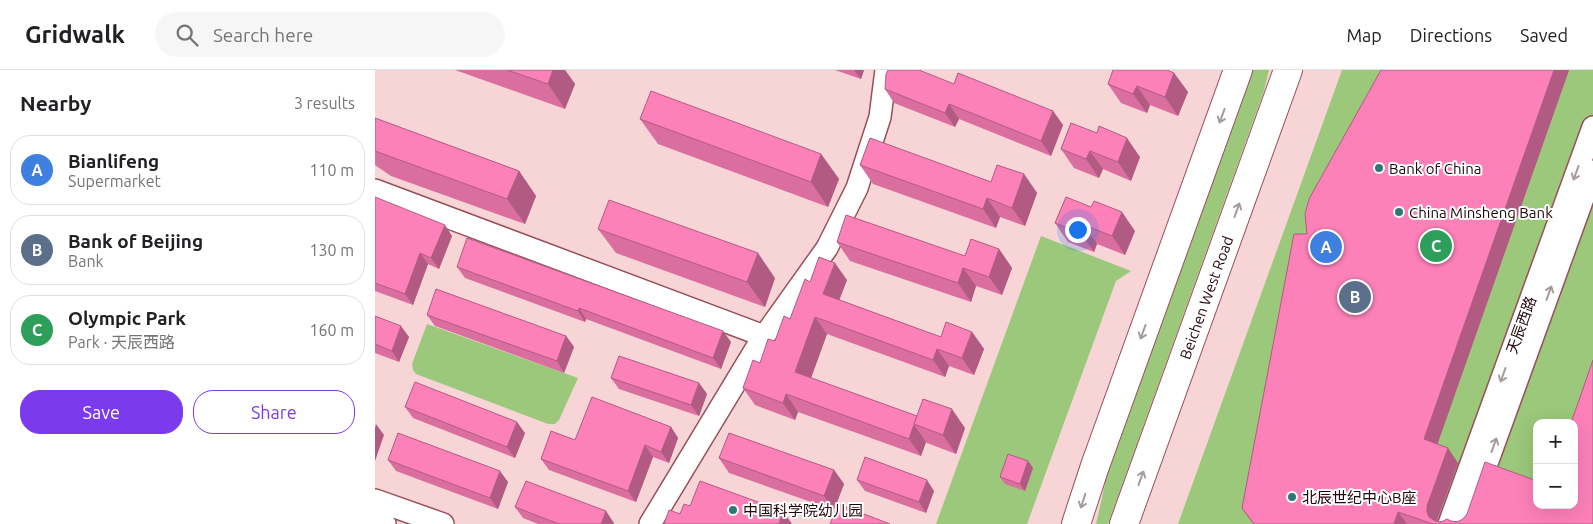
<!DOCTYPE html>
<meta charset="utf-8">
<style>
:root{--surface:#fff;--page:#f6f6f6;--text:#202124;--muted:#757577;--line:#e0e0e0;--accent:#7c3aed}
body{margin:0;font-family:Ubuntu,"Noto Sans SC",sans-serif;background:var(--page);color:var(--text)}
.controls{position:absolute;right:15px;bottom:15px;display:grid;overflow:hidden;border-radius:10px;box-shadow:0 5px 20px #0002}
.controls button{width:45px;height:45px;display:grid;place-items:center;padding:0;border:0;border-bottom:1px solid var(--line);background:var(--surface);color:var(--text);font:25px sans-serif}
.you{position:absolute;left:702px;top:159px;width:18px;height:18px;margin:-12px;border:4px solid #fff;border-radius:50%;background:#1a73e8;box-shadow:0 0 0 8px #1a73e833}
.badge{display:grid;place-items:center;width:32px;height:32px;border-radius:50%;background:var(--accent);color:#fff;font-size:16px;font-weight:700}
.pin{position:absolute;translate:-50% -50%;border:2px solid #fff;box-shadow:0 1px 5px #0006}
.list{margin:0;padding:0;list-style:none}
h2{display:flex;justify-content:space-between;align-items:center;height:65px;margin:0;padding:0 20px;font-size:21px}
h2 small{font-size:16px;font-weight:400;color:var(--muted)}
.list li{display:grid;grid-template-columns:32px 1fr auto;gap:15px;align-items:center;box-sizing:border-box;height:70px;margin:0 10px 10px;padding:0 10px;border:1px solid var(--line);border-radius:20px}
.list b{display:block;font-size:19px;white-space:nowrap}
.list p{margin:0;font-size:16px;white-space:nowrap;color:var(--muted)}
.list em{font-size:16px;font-style:normal;color:var(--muted)}
.actions{display:flex;gap:10px;padding:15px 20px}
.actions a{flex:1;padding:11px 0;border:1px solid var(--accent);border-radius:20px;text-align:center;font-size:18px;color:var(--accent)}
.actions .main{background:var(--accent);color:#fff}
.icon{flex:none;width:28px;height:28px;fill:none;stroke:currentColor;stroke-width:2;stroke-linecap:round;stroke-linejoin:round}
.map{position:relative;flex:none;width:1218px;height:454px;overflow:hidden}
header{display:flex;align-items:center;gap:30px;box-sizing:border-box;height:70px;padding:0 25px;background:var(--surface);border-bottom:1px solid var(--line)}
header strong{font-size:24px}
nav{display:flex;gap:28px;margin-inline-start:auto;font-size:18px}
.search{width:350px;height:45px;background:var(--page);display:flex;align-items:center;gap:12px;box-sizing:border-box;padding:0 18px;border-radius:28px;color:var(--muted);font-size:19px}
main{display:flex}
aside{flex:1;background:var(--surface)}
.map>svg:first-child{display:block}
.green{fill:#9bc87b;fill-rule:evenodd}
.lines{fill:none;stroke-linecap:round;stroke-linejoin:round}
.minor-casing{stroke:#975059;stroke-width:24}
.major-casing{stroke:#975059;stroke-width:30}
.minor{stroke:#fff;stroke-width:21}
.major{stroke:#fff;stroke-width:28}
.wall{fill:#da6f9f}
.shaded-wall{fill:#b15a82}
.building{fill:#fd81b9;stroke:#b15a82}
.oneway{stroke:#a69b9d}
.poi-dot{fill:#2e7776;stroke:#fff;stroke-width:2}
.labels{text-anchor:middle;dominant-baseline:central;stroke-width:4;stroke-linejoin:round;paint-order:stroke}
.poi-label{font-size:15px;fill:#21060a;stroke:#fff;text-anchor:start}
.street-label{font-size:15px;fill:#21060a;stroke:#fff}
</style>
<header>
<strong>Gridwalk</strong>
<div class="search"><svg class="icon" aria-label="search" viewBox="0 0 24 24"><circle cx="10" cy="10" r="6"/><path d="M15 15l6 6"/></svg>Search here</div>
<nav><a>Map</a><a>Directions</a><a>Saved</a></nav>
</header>
<main>
<aside>
<h2>Nearby<small>3 results</small></h2>
<ul class="list">
<li><span class="badge" style="background:#3f7fe0">A</span><div><b>Bianlifeng</b><p>Supermarket</p></div><em>110 m</em></li>
<li><span class="badge" style="background:#5c6f8a">B</span><div><b>Bank of Beijing</b><p>Bank</p></div><em>130 m</em></li>
<li><span class="badge" style="background:#2e9e5b">C</span><div><b>Olympic Park</b><p>Park · 天辰西路</p></div><em>160 m</em></li>
</ul>
<div class="actions"><a class="main">Save</a><a>Share</a></div>
</aside>
<div class="map">
<svg width="1218" height="454" viewBox="0 0 1218 454">
<rect width="100%" height="100%" fill="#f7d5d7"/>
<g class="green">
<polygon points="876,0 894,0 889,21 733,454 721,454 733,401"/>
<path d="M 967,0 L 1218,0 L 1218,454 L 803,454 ZM 1162,353 L 1199,353 L 1199,435 L 1162,435 Z"/>
<polygon points="666,166 756,201 741,211 652,454 561,454"/>
<polygon points="52,254 203,308 184,350 180,354 173,354 41,304 38,300 37,294"/>
</g>
<g class="lines">
<g class="minor-casing">
<g id="minor">
<polyline points="0,120 389,266"/>
<polyline points="0,430 68,454"/>
<polyline points="0,450 10,454"/>
<polyline points="275,454 385,272 452,178 482,118 505,47 511,0"/>
<polyline points="1074,454 1218,57"/>
<polyline points="1090,454 1218,101"/>
</g>
</g>
<g class="major-casing">
<g id="major">
<polyline points="701,454 720,396 863,0"/>
<path id="s1" d="M 749,454 L 913,0"/>
</g>
</g>
<use href="#minor" class="minor"/>
<use href="#major" class="major"/>
</g>
<g class="wall">
<polygon points="80,0 190,0 200,14 190,39"/>
<polygon points="460,0 489,0 486,9"/>
<polygon points="1006,0 1194,0 1062,374 1083,393 1062,451 1218,454 878,454 867,438 932,164"/>
<polygon points="799,3 813,22 803,46 775,35 772,43 746,33 733,14"/>
<polygon points="579,14 678,41 688,55 676,86 584,49 580,57 519,33 510,19"/>
<polygon points="0,48 144,101 161,126 150,154 16,106 0,95"/>
<polygon points="265,49 446,84 464,109 453,137 283,74"/>
<polygon points="696,53 765,87 756,111 728,99 724,108 699,98 686,79"/>
<polygon points="485,95 616,112 649,104 662,123 650,156 625,147 621,158 498,114"/>
<polygon points="0,127 77,166 64,199 53,194 38,235 0,221"/>
<polygon points="691,127 760,161 750,185 722,174 719,182 693,172 680,153"/>
<polygon points="223,159 400,208 390,237 241,183"/>
<polygon points="462,172 590,186 624,179 637,198 627,225 601,216 596,232 475,191"/>
<polygon points="82,197 356,272 346,299 211,249 210,252 90,208"/>
<polygon points="472,210 464,230 566,267 597,262 609,279 599,305 574,296 570,307 452,264 436,308 542,346 590,358 581,384 552,373 551,372 546,386 423,342 420,350 380,335 368,318 415,249 435,212"/>
<polygon points="52,245 191,266 199,277 189,303 60,256"/>
<polygon points="0,246 34,267 24,292 0,283"/>
<polygon points="236,308 324,313 332,324 324,346 244,319"/>
<polygon points="30,337 150,363 140,388 38,348"/>
<polygon points="296,357 303,368 294,393 278,387 261,432 174,400 166,389 200,370"/>
<polygon points="344,388 459,400 469,414 459,440 354,403"/>
<polygon points="13,390 133,412 123,439 21,401"/>
<polygon points="653,391 658,398 650,421 630,414 625,407"/>
<polygon points="482,410 559,421 551,443 490,421"/>
<polygon points="140,437 239,453 238,454 163,454 148,448"/>
</g>
<g class="shaded-wall">
<polygon points="178,0 190,0 200,14 190,39 173,14"/>
<polygon points="479,0 489,0 486,9"/>
<polygon points="1179,0 1194,0 1059,384 1049,369"/>
<polygon points="799,3 813,22 803,46 790,27"/>
<polygon points="762,16 775,35 772,43 758,24"/>
<polygon points="574,34 584,49 580,57 570,43"/>
<polygon points="678,41 688,55 676,86 666,71"/>
<polygon points="752,68 765,87 756,111 743,92"/>
<polygon points="715,81 728,99 724,108 711,89"/>
<polygon points="446,84 464,109 453,137 436,112"/>
<polygon points="144,101 161,126 150,154 132,129"/>
<polygon points="649,104 662,123 650,156 637,138"/>
<polygon points="612,128 625,147 621,158 608,139"/>
<polygon points="747,142 760,161 750,185 737,166"/>
<polygon points="70,155 77,166 64,199 56,188"/>
<polygon points="709,155 722,174 719,182 706,163"/>
<polygon points="624,179 637,198 627,225 614,207"/>
<polygon points="45,183 53,194 38,235 30,224"/>
<polygon points="383,183 400,208 390,237 372,212"/>
<polygon points="460,193 472,210 460,241 448,224"/>
<polygon points="588,198 601,216 596,232 583,213"/>
<polygon points="204,238 211,249 210,252 203,241"/>
<polygon points="440,247 452,264 432,319 420,302"/>
<polygon points="26,256 34,267 24,292 17,281"/>
<polygon points="348,261 356,272 346,299 338,288"/>
<polygon points="597,262 609,279 599,305 587,288"/>
<polygon points="191,266 199,277 189,303 182,291"/>
<polygon points="562,279 574,296 570,307 558,290"/>
<polygon points="324,313 332,324 324,346 316,335"/>
<polygon points="411,324 423,342 420,350 408,333"/>
<polygon points="577,339 590,358 581,384 568,365"/>
<polygon points="142,352 150,363 140,388 132,377"/>
<polygon points="1,354 9,365 0,391 0,358"/>
<polygon points="539,355 551,372 546,386 534,369"/>
<polygon points="296,357 303,368 294,393 286,382"/>
<polygon points="270,375 278,387 261,432 253,421"/>
<polygon points="1073,378 1083,393 1062,450 1062,454 1054,447 1052,442 1052,436"/>
<polygon points="653,391 658,398 650,421 645,414"/>
<polygon points="459,400 469,414 459,440 449,426"/>
<polygon points="125,401 133,412 123,439 115,428"/>
<polygon points="552,410 559,421 551,443 544,432"/>
<polygon points="231,441 239,453 238,454 226,454"/>
<polygon points="408,441 417,454 404,454"/>
<polygon points="1023,442 1032,454 1019,454"/>
</g>
<g class="building">
<polygon points="132,0 178,0 173,14"/>
<polygon points="513,0 544,0 579,14 583,3 678,41 666,71 574,34 570,43 510,19 511,4"/>
<polygon points="738,0 792,0 799,3 790,27 762,16 758,24 733,14"/>
<polygon points="1006,0 1179,0 1049,369 1073,378 1052,436 1052,442 1054,447 1060,451 1066,452 1072,449 1076,451 1082,452 1088,449 1092,444 1110,392 1162,411 1162,435 1199,435 1199,353 1196,353 1218,290 1218,454 1058,454 1023,442 1019,454 879,454 867,438 919,164 932,164 930,144 934,129"/>
<polygon points="276,21 446,84 436,112 265,49"/>
<polygon points="0,48 144,101 132,129 0,81"/>
<polygon points="696,53 722,63 724,56 752,68 743,92 715,81 711,89 686,79"/>
<polygon points="495,68 616,112 622,95 649,104 637,138 612,128 608,139 485,95"/>
<polygon points="0,127 70,155 56,188 45,183 30,224 0,213"/>
<polygon points="691,127 716,137 719,131 747,142 737,166 709,155 706,163 680,153"/>
<polygon points="234,130 383,183 372,212 223,159"/>
<polygon points="471,145 590,186 596,169 624,179 614,207 588,198 583,213 462,172"/>
<polygon points="92,168 348,261 338,288 204,238 203,241 82,197"/>
<polygon points="444,187 460,193 448,224 566,267 571,252 597,262 587,288 562,279 558,290 440,247 420,302 542,346 534,369 411,324 408,333 368,318 378,290 385,293 393,269 400,271 409,246 415,249 430,209 435,212"/>
<polygon points="61,219 191,266 182,291 52,245"/>
<polygon points="0,246 26,256 17,281 0,274"/>
<polygon points="244,286 324,313 316,335 236,308"/>
<polygon points="40,312 142,352 132,377 30,337"/>
<polygon points="217,327 296,357 286,382 270,375 253,421 166,389 176,361 200,370"/>
<polygon points="548,329 577,339 568,365 539,354"/>
<polygon points="23,363 125,401 115,428 13,390"/>
<polygon points="354,363 459,400 449,426 344,388"/>
<polygon points="633,384 653,391 645,414 625,407"/>
<polygon points="490,387 552,410 544,432 482,410"/>
<polygon points="151,411 231,441 226,454 184,454 140,437"/>
<polygon points="325,411 408,441 404,454 289,454 294,440 305,444 309,434 315,436"/>
<polygon points="463,434 515,454 455,454"/>
</g>
<defs><path id="oneway-shaft" d="M-6 0H5M1.5-3L5.5 0L1.5 3" fill="none" stroke-width="1.6" stroke-linecap="round" stroke-linejoin="round" transform="scale(1.25)"/></defs>
<g class="oneway">
<use href="#oneway-shaft" transform="translate(847 46) rotate(110)"/>
<use href="#oneway-shaft" transform="translate(1201 103) rotate(110)"/>
<use href="#oneway-shaft" transform="translate(862 140) rotate(-70)"/>
<use href="#oneway-shaft" transform="translate(1174 223) rotate(-70)"/>
<use href="#oneway-shaft" transform="translate(768 262) rotate(110)"/>
<use href="#oneway-shaft" transform="translate(1128 305) rotate(110)"/>
<use href="#oneway-shaft" transform="translate(1119 375) rotate(-70)"/>
<use href="#oneway-shaft" transform="translate(766 408) rotate(-70)"/>
<use href="#oneway-shaft" transform="translate(708 431) rotate(108)"/>
</g>
<g class="poi-dot">
<circle cx="1004" cy="98" r="5"/>
<circle cx="1024" cy="142" r="5"/>
<circle cx="917" cy="427" r="5"/>
<circle cx="358" cy="440" r="5"/>
</g>
<g class="labels">
<g class="poi-label">
<text x="1014" y="98">Bank of China</text>
<text x="1034" y="142">China Minsheng Bank</text>
<text x="927" y="427">北辰世纪中心B座</text>
<text x="368" y="440">中国科学院幼儿园</text>
</g>
<g class="street-label">
<text stroke="none"><textPath href="#s1" startOffset="241">Beichen West Road</textPath></text>
<text transform="translate(1146 255) rotate(-70)">天辰西路</text>
</g>
</g>
</svg>
<div class="controls">
<button>+</button>
<button>−</button>
</div>
<div class="you"></div>
<div class="pin badge" style="left:951px;top:177px;background:#3f7fe0">A</div>
<div class="pin badge" style="left:980px;top:227px;background:#5c6f8a">B</div>
<div class="pin badge" style="left:1061px;top:176px;background:#2e9e5b">C</div>
</div>
</main>
